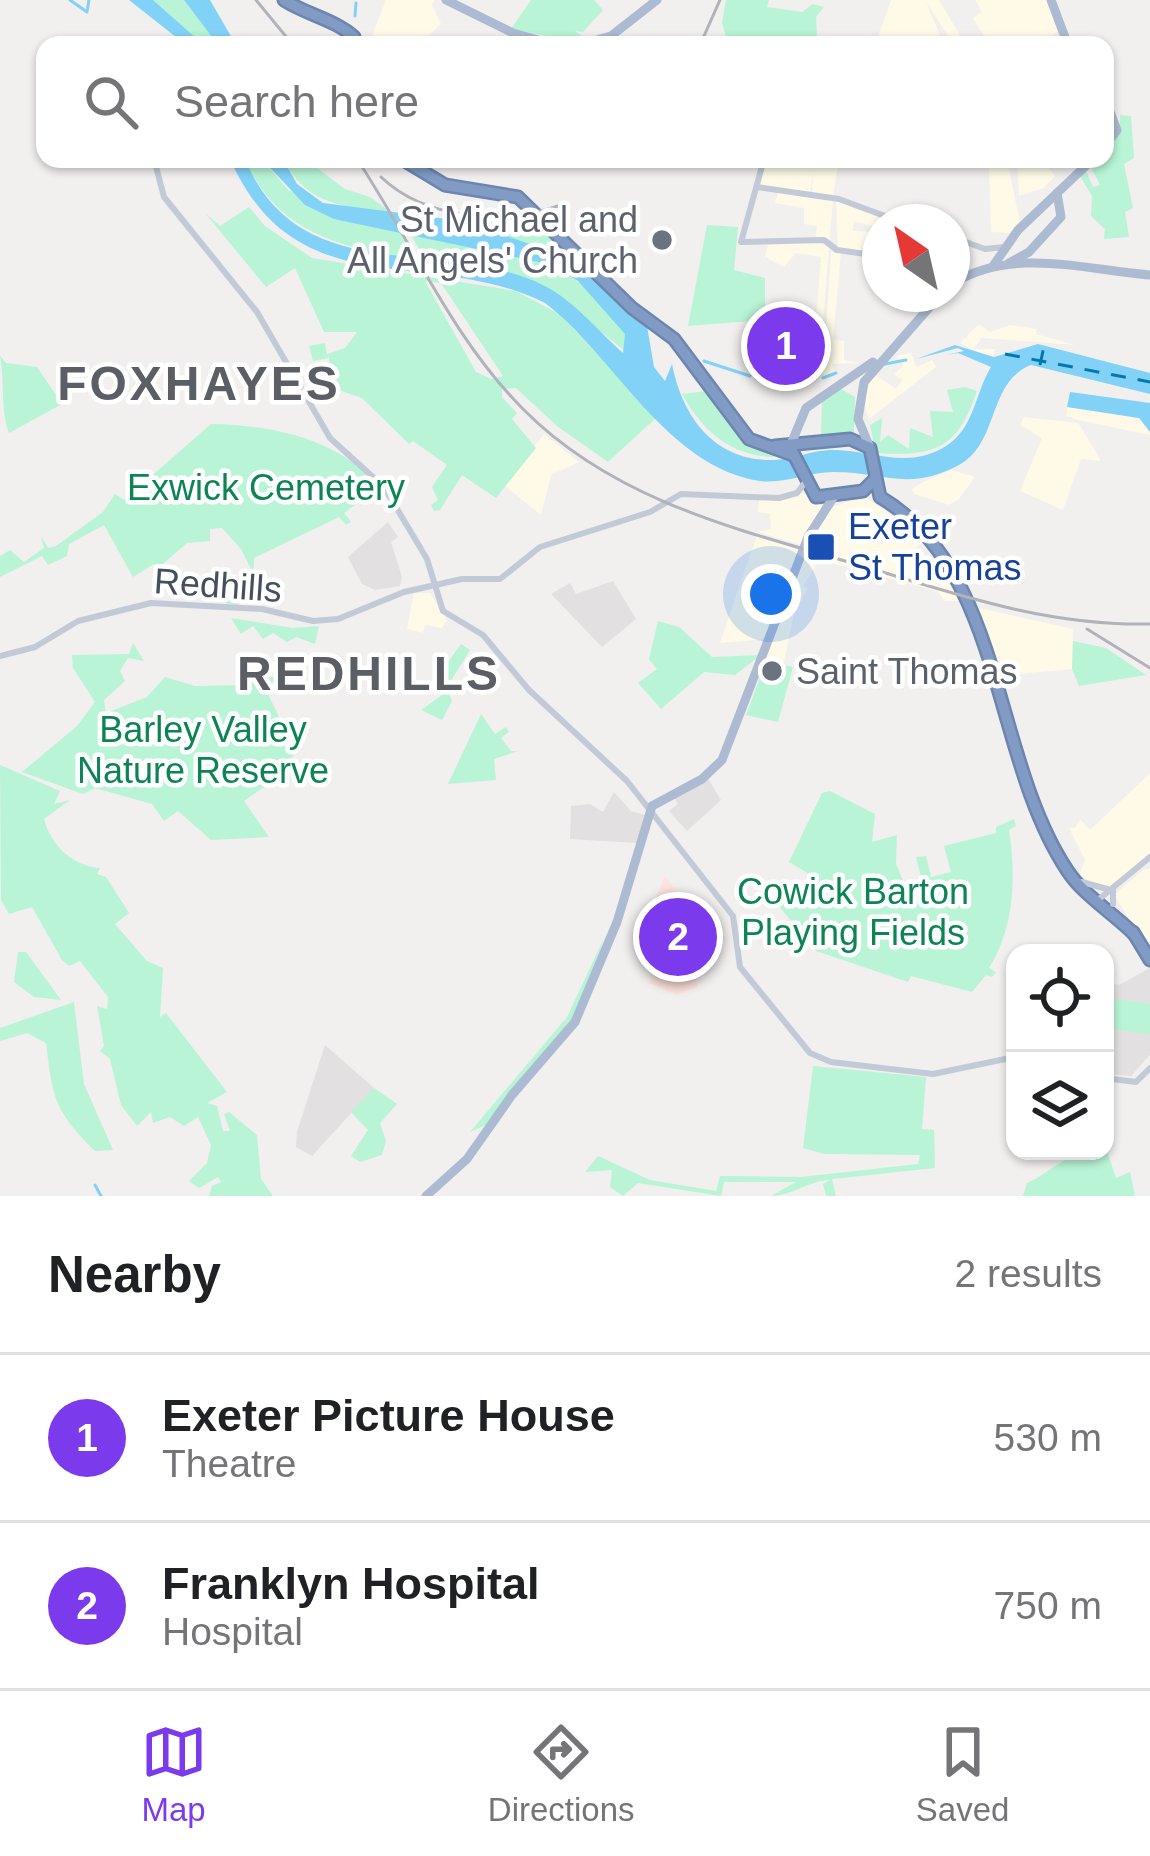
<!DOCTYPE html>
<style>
:root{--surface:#fff;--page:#f2f2f2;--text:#202124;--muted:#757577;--line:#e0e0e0;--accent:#7c3aed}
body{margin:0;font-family:Helvetica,sans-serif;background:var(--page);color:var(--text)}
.controls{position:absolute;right:36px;bottom:36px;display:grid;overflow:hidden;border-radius:24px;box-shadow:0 3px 9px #0004}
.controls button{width:108px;height:108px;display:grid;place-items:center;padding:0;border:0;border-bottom:3px solid var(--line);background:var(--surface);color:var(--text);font:60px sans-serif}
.compass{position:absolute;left:862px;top:204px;width:108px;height:108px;border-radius:50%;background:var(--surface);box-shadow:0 3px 9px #0004;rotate:326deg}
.you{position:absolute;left:771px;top:594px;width:42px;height:42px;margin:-30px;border:9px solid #fff;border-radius:50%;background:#1a73e8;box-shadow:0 0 0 18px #1a73e833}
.badge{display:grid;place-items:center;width:78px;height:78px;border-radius:50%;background:var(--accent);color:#fff;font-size:39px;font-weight:700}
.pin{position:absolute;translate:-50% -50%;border:6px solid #fff;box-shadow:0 3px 12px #0006}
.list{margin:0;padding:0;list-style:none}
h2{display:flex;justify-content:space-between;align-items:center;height:156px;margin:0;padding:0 48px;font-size:51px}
h2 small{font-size:39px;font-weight:400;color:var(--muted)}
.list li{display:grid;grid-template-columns:78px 1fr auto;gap:36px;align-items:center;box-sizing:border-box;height:168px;padding:0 48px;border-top:3px solid var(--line)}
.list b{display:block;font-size:45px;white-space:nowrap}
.list p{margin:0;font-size:39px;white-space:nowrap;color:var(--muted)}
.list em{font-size:39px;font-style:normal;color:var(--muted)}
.icon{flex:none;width:66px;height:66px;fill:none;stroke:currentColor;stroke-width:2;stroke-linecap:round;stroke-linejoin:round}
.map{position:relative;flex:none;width:1150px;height:1196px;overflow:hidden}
.search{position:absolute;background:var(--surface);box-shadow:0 3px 9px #0004;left:36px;right:36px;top:36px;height:132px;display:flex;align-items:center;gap:30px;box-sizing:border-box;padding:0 42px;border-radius:24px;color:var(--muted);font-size:45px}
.sheet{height:492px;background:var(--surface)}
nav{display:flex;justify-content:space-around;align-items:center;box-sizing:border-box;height:168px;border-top:3px solid var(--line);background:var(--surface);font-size:33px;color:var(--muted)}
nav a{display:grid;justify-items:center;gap:6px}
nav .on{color:var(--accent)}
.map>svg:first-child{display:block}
.commercial{fill:#fefae7}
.education{fill:#e3e0e1}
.medical{fill:#fee3dd}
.green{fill:#b9f4d6;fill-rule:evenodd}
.water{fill:#81d2f6}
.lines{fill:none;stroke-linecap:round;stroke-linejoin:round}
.stream{stroke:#81d2f6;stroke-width:3}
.ferry{stroke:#0179af;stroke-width:3;stroke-dasharray:15 12;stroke-linecap:butt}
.highway-casing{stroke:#6c86b0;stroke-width:15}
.minor{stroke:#c1cad6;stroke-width:6}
.major{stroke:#acbbd1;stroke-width:9}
.highway{stroke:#819bc4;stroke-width:10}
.rail{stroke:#b1b3bb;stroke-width:3}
.worship-dot{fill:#6b7280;stroke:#fff;stroke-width:4.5}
.transit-dot{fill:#1a4fb4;stroke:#fff;stroke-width:4.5}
.labels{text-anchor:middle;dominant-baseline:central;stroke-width:9;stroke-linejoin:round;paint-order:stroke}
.worship-label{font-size:36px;fill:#5b616d;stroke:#fff;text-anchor:end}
.park-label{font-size:36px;fill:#0c8454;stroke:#fff}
.transit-label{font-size:36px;fill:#164399;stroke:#fff;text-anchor:start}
.street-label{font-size:36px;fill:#45505f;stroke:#fff}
.district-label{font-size:48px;font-weight:bold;letter-spacing:3px;fill:#5b5e65;stroke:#fff}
</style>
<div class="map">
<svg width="1150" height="1196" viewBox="0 0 1150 1196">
<rect width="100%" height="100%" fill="#f2efef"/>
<g class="commercial">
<polygon points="386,0 435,0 432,5 441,24 422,42 417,36 409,45 372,36"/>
<polygon points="891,0 939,0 966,45 954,45 926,2 944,45 875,45"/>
<polygon points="975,0 1047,0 1058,32 1035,45 989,45 973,18 982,12"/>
<polygon points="767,159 813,159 813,171 816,159 839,159 833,197 812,195 813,173 810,195 760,185"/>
<polygon points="1017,159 1054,159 1047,166 1055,176 1044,188 1019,196"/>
<polygon points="1008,164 1020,223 1010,233 991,232 989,168"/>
<polygon points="778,192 833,199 820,358 802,356 803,349 814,348 821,257 796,253 784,267 765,257 768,245 815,241 817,226 804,224 804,208 775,203"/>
<polygon points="836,201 892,222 880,222 880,229 854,221 853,231 880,232 880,254 838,249"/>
<polygon points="831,252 841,253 833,340 844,341 844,360 858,363 832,364 836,373 823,377"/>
<polygon points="979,324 990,332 1010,325 1037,329 1036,334 1075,345 982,338 973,349 995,349 993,357 982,355 960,343"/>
<polygon points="911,352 916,367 932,360 936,367 869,419 863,401 869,384 875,374 896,389 902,380 894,374 903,366 897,356"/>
<polygon points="1067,407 1144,419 1150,435 1078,420 1066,416"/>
<polygon points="1024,417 1078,423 1098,455 1100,461 1081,459 1063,510 1020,491 1042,438 1020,425"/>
<polygon points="544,434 579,462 551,475 541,515 505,486"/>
<polygon points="951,470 975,477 959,499 949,505 914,494 912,489 923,482"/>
<polygon points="805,493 825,509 864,497 919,532 922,543 912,551 921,565 928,561 925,569 939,586 954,577 965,601 945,601 937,591 819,560 803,586 808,589 795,609 783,666 761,655 766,639 720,643 757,535 798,550 801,545 758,532 771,529 770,514 758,512 759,500"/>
<polygon points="414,593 430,593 447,620 442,628 425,625 423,633 407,629"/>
<polygon points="975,607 1073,629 1072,669 1009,675 993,666"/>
<polygon points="1150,773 1150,854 1108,888 1078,879 1085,860 1069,828 1075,828 1080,819 1090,830"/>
<polygon points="1144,869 1150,869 1150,952 1114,895"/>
</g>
<g class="education">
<polygon points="388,522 398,537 391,542 402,577 400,586 375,590 362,584 348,557"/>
<polygon points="613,581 636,619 602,647 551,594 570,583 576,594"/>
<polygon points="707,777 721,800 687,831 669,811 678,804 672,795"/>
<polygon points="614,792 631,811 645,815 637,843 570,839 571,806 590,804 603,812"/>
<polygon points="1150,968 1150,1055 1131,1076 1105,1074 1105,983 1119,985"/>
<polygon points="325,1045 374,1088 312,1156 296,1147 297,1132"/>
</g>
<polygon class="medical" points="665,876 710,940 685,951 698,986 677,995 650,983 660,945 642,933"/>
<g class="green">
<polygon points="153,0 184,0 218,45 204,45"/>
<polygon points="531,0 594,0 603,10 583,32 575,31 582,36 579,42 511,29"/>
<polygon points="726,0 769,0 767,7 802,12 813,4 824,7 816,17 817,35 806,45 728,45 722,22"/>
<path d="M 1120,115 L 1131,116 L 1134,158 L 1124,164 L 1133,208 L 1125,212 L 1129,237 L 1104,239 L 1105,229 L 1091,216 L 1092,196 L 1080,176 L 1086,171 L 1093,187 L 1100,185 L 1091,167 C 1104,152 1123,141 1120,115 Z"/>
<path d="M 245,159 L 262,159 L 288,190 L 370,224 L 402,231 L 418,260 C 345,249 277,234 245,159 Z"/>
<path d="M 283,159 L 305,159 L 345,189 L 370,197 L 392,213 C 343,206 308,206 283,159 Z"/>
<path d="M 249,207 L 265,226 L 312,258 L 516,291 L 559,314 L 658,416 L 608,462 L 557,426 L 516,388 L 502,389 L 502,397 L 517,413 L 512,419 L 536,448 L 496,498 L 462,475 L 440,510 L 434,511 L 431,505 L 438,500 L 432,487 L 447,465 L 413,441 L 409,444 L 362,398 L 324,385 L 313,366 L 329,363 L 329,358 L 313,361 L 309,346 L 325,343 L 327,354 L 345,348 L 357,332 L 324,332 L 295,268 L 266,287 L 205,213 L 220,226 ZM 425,281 L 441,283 L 503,376 L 491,379 L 476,372 Z"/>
<polygon points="537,220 553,234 549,253 483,228 489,222"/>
<polygon points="707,225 738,227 734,270 765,278 765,320 688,326"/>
<path d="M 411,235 C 462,243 531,248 574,279 C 592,291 610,318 626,334 L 625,351 L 540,283 L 426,261 Z"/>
<path d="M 0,356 L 6,363 L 37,367 L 62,404 L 9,433 C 0,409 5,381 0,356 Z"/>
<path d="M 965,387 L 977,391 C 958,449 934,457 876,453 L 870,425 L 882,418 L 880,442 L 888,435 L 909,449 L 910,428 L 933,437 L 930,411 L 953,412 L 947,390 Z"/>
<polygon points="841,389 855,397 854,434 821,435 822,402"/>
<path d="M 708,391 L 744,441 L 773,451 L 774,457 C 730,456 702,430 682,394 Z"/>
<path d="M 211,424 C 274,425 337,439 380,486 L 344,513 L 351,522 L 346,525 L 339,517 L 254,558 L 253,596 L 236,605 L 219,602 L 243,594 L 243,581 L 252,571 L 241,549 L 222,528 L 210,529 L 210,541 L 187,543 L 157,569 L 154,564 L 133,577 L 104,525 L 69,544 L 67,556 L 48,565 L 42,556 L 0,577 L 0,556 L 10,550 L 24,562 L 44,548 L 41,536 L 48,548 L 56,546 L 103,512 L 115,494 L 124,500 Z"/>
<polygon points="231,618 293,628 319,626 315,644 296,637 287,642 273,633 263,639 253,626 241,634"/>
<polygon points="658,621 679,627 712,657 761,655 735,675 704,672 661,709 638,683 657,669 649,659"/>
<polygon points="1073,641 1106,648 1146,675 1079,686 1072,669"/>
<polygon points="133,643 144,661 128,658 120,671 125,681 104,700 106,713 147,697 165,677 195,686 244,685 283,674 265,688 287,733 284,740 295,750 288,770 244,801 269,837 211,840 178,811 164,821 152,804 95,788 83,794 22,772 77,726 95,702 73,668 72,655 129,654"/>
<polygon points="461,644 470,650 447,687 452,701 442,720 421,710 442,695 431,686"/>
<polygon points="766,662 793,667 778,722 746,715"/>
<polygon points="481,714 495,734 506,727 509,732 501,738 511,751 518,751 494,759 496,780 448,784"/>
<path d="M 0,765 L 60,791 L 54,804 L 70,800 L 44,819 C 51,846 73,866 100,868 L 97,874 L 106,877 L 129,913 L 115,924 L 147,961 L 163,968 L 160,1017 L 166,1013 L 227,1092 L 207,1103 L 217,1106 L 223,1131 L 230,1131 L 224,1114 L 229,1112 L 257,1135 L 261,1179 L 273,1196 L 209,1196 L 212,1186 L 221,1182 L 218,1177 L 199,1188 L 189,1181 L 207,1163 L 211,1145 L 198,1117 L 184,1126 L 170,1117 L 153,1123 L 151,1112 L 137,1126 L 121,1105 L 110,1059 L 100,1051 L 104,1046 L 97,1006 L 107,1009 L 108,997 L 80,961 L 69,966 L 62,960 L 32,907 L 9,914 L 1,900 Z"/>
<path d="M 830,791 L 875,814 L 872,842 L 897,835 L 896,864 L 904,883 L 922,880 L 916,857 L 926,856 L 931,877 L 951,872 L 944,846 L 996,833 L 996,827 L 1014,819 L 1016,826 L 1009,830 C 1016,876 1015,927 989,968 L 996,972 L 992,977 L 986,975 L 972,992 L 911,976 L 908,982 L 816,951 L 778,905 L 816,878 L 789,862 L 822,793 Z"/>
<polygon points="604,938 579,1012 488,1124 470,1132 567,1017"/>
<polygon points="18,952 26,952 61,1000 34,997 14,982"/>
<polygon points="1114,999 1150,1004 1150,1034 1110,1029"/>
<path d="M 74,1002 L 84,1084 L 113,1150 L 95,1151 C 54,1110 53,1099 46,1043 L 27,1033 L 0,1041 L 0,1028 Z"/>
<path d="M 813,1066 L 926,1077 L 922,1129 L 934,1130 L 935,1168 L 832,1179 L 836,1196 L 826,1196 L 823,1184 L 830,1180 C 807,1181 792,1196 771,1196 L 796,1182 L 724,1182 L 721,1196 L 638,1183 L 623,1196 L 610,1187 L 612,1170 L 585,1172 L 598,1156 L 650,1180 L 716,1191 L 720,1176 L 801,1177 L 918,1164 L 920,1155 L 824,1154 L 803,1148 Z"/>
<polygon points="374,1088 397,1104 380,1123 386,1141 382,1155 360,1162 351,1156 368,1130 351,1112"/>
<path d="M 1105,1145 L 1116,1178 L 1130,1172 L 1135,1196 L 1023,1196 L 1027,1183 C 1055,1171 1063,1151 1105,1151 Z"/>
</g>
<g class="water">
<polygon points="129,0 153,0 204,45 186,45"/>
<polygon points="184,0 210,0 236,45 218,45"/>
<path d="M 230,159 L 245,159 C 299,289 438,237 539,283 C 573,299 596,329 623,353 L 625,334 L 578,281 L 548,264 L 334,219 L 305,205 L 262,159 L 283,159 L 297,184 L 323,203 L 463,221 L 573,259 L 647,326 L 654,367 L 665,381 L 672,364 C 682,415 713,462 775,460 C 793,459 811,451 829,450 C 872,449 906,471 946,446 C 974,429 975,393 991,367 L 958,353 L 946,355 L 964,351 L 958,348 L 916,359 L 955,345 L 994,357 L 1038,344 L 1150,373 L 1150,394 L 1031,365 C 987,382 1000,442 959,465 C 908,492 884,472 833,472 C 808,472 786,484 760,481 C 666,467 613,354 545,303 C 429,245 297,309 230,159 Z"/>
<polygon points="1070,392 1150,403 1150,432 1139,418 1067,407"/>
</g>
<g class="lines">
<g class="stream">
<polyline points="70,0 87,12 89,0"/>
<polyline points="355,16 356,3"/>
<polyline points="704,361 750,376"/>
<polyline points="885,364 906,360"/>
<polyline points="756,378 777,380"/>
<polyline points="804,378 814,378"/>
<polyline points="823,378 836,373"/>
<polyline points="95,1185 101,1196"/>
</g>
<g class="ferry">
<polyline points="1005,354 1150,382"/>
<polyline points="1040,365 1044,346"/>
</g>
<g class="highway-casing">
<g id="highway">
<path d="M 284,0 C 305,14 336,20 354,37 L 348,45"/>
<polyline points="402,159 445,185 518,197 632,308 674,339 749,439 793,455"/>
<path d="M 775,446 L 850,439 L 870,448 L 880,497 C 1005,571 991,755 1067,870 C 1083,895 1113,913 1134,934"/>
<polyline points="792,451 816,497 863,491 874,480"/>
<polyline points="1133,932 1150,960"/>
</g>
</g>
<g class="minor">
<polyline points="616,41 622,45"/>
<polyline points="154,159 164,197 257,312 330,438 384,487 427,559 443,611 483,635 529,690 627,781 733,916 740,967 810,1053 831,1062 933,1074 1015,1057"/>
<polyline points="764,159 741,242 824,240 837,250 880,256"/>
<polyline points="757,187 839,199 901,222"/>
<polyline points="952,237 985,249 1004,247"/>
<polyline points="0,656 35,647 78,621 151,603 262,609 313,621 338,619 404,592 462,579 500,579 540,547 650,512 681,494 779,498 797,493 806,481"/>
<polyline points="1082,882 1107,889"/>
<polyline points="1098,900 1150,857"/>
<polyline points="1113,904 1113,888"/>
<polyline points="1105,1078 1136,1082 1150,1068"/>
</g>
<g class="major">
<polyline points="446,0 513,33 557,45"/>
<polyline points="1051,0 1068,45"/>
<polyline points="578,45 611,36 657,0"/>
<polyline points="1105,99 1117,130 1105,146"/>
<polyline points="1009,263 1029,252 1061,217 1057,193"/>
<polyline points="993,266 1018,230 1093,159"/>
<path d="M 952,284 C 1012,246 1085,270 1150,275"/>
<polyline points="791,444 806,408 873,362"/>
<polyline points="870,448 858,419 864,382 941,294"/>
<polyline points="426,1196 467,1159 512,1095 575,1022 617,922 652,806 702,779 722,760 808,537 833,498"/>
</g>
<use href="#highway" class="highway"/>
<g class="rail">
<polyline points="256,0 293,45"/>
<polyline points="700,45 720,0"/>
<path d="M 357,159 C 412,242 452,338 523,409 C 616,503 744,531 866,567 C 961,596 1049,626 1150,624"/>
<polyline points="633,160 634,159"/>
<path d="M 381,177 C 426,220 504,225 561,205"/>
<polyline points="1087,629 1150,668"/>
</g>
</g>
<g class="worship-dot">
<circle cx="662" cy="240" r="12"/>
<circle cx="772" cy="671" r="12"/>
</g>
<rect class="transit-dot" x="806" y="532" width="30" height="30" rx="6"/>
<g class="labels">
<g class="worship-label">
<text x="638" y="219">St Michael and<tspan x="638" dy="41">All Angels' Church</tspan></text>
<text x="796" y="671" text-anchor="start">Saint Thomas</text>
</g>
<g class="park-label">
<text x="266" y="487">Exwick Cemetery</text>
<text x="203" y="729">Barley Valley<tspan x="203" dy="41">Nature Reserve</tspan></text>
<text x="853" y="891">Cowick Barton<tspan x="853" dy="41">Playing Fields</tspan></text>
</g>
<g class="transit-label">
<text x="848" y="526">Exeter<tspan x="848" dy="41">St Thomas</tspan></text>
</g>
<g class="street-label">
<text transform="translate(218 585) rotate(4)">Redhills</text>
</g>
<g class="district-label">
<text x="199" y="383">FOXHAYES</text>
<text x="369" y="673">REDHILLS</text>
</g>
</g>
</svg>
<div class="controls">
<button><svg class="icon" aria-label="locate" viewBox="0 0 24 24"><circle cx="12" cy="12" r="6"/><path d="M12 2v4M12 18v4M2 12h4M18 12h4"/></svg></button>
<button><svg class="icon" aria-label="layers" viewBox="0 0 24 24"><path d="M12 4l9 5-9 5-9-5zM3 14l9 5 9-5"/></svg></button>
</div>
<svg class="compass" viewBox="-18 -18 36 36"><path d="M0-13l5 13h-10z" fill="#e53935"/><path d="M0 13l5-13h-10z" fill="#757577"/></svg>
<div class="you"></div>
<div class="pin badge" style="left:786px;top:346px">1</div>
<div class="pin badge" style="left:678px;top:937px">2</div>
<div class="search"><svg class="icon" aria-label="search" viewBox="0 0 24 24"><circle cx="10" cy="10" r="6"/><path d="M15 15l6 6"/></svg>Search here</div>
</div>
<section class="sheet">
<h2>Nearby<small>2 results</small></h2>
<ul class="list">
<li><span class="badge">1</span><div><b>Exeter Picture House</b><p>Theatre</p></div><em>530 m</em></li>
<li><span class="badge">2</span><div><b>Franklyn Hospital</b><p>Hospital</p></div><em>750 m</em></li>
</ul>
</section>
<nav>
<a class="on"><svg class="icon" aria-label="map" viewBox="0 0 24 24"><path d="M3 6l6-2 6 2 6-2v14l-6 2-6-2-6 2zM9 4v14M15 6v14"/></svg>Map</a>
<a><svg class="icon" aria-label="directions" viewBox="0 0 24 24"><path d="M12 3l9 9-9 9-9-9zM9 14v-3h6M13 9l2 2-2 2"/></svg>Directions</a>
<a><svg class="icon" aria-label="saved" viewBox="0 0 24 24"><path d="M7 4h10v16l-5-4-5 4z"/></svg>Saved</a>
</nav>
